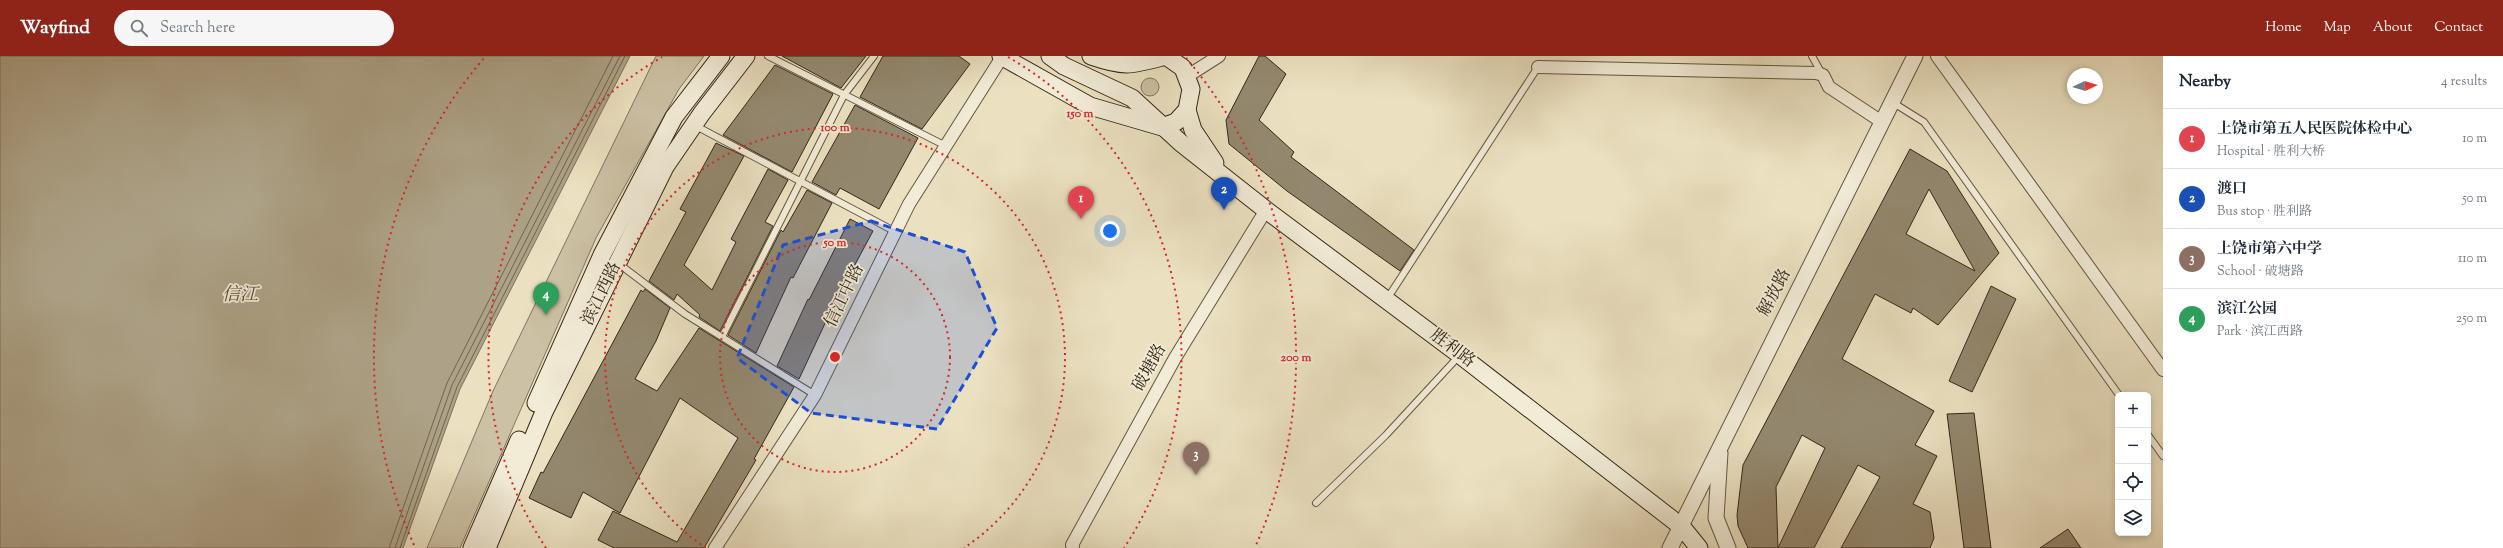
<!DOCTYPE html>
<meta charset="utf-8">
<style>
:root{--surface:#fff;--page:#f6f6f7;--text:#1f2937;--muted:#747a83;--line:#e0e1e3;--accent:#8f2418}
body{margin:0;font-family:"Sorts Mill Goudy","Noto Serif SC",serif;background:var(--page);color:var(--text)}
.controls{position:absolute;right:12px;bottom:12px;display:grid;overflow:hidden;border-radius:6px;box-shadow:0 2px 6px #0003}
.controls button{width:36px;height:36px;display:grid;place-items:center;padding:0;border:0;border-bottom:1px solid var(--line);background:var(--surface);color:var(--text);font:20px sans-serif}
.compass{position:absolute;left:2067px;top:12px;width:36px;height:36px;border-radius:50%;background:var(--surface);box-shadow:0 2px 6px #0003;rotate:86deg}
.you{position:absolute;left:1110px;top:175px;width:14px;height:14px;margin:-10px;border:3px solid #fff;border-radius:50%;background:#1a73e8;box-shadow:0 0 0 6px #1a73e833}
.badge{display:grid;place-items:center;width:26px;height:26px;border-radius:50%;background:var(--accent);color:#fff;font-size:13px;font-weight:700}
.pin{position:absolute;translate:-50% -33px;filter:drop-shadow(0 1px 2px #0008)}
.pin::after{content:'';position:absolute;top:21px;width:14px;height:12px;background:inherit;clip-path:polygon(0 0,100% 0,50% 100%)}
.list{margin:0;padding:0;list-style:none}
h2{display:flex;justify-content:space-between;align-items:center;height:52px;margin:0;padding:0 16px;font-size:17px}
h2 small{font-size:13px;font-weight:400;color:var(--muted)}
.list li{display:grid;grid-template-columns:26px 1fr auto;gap:12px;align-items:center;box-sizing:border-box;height:60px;padding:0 16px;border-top:1px solid var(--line)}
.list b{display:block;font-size:15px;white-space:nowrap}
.list p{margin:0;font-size:13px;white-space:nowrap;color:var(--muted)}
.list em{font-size:13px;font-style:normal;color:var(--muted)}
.icon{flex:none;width:22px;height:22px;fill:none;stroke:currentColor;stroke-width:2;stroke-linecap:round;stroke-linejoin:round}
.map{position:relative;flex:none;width:2163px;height:492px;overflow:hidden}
header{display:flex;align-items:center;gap:24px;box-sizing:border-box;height:56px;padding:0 20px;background:var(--accent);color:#fff}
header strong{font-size:19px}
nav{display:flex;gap:22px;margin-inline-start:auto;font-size:14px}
.search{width:280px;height:36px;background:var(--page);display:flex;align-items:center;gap:10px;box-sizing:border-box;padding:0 14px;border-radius:22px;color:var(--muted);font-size:15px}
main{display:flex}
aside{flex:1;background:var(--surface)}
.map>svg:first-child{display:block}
.green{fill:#ccc1a4;stroke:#80745e}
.water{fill:#ada287;stroke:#7d715a}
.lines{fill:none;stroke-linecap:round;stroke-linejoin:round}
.shore{stroke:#70644f;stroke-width:1}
.building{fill:#93886f;stroke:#342717;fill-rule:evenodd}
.service-casing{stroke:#625642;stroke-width:8}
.minor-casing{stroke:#625642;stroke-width:14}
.tertiary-casing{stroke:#625642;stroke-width:17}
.secondary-casing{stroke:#342717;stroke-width:19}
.service{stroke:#f2ecd7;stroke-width:6}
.minor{stroke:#f2ecd7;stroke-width:12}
.tertiary{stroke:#f2ecd7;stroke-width:15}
.secondary{stroke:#f2ecd7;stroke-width:17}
.marked{fill:#1d4ed8;fill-opacity:0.2;stroke:#1d4ed8;stroke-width:3;stroke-dasharray:8 5;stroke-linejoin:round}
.ring{fill:none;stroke:#d62828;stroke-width:2;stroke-dasharray:2 4}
.labels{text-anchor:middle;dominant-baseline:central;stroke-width:3.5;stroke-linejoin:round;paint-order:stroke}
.street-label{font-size:17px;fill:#342717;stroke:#f2ecd7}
.water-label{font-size:18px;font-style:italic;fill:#584c39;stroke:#f2ecd7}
.centre{fill:#d62828;stroke:#f2ecd7;stroke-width:2}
.ring-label{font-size:12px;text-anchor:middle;font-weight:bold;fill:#d62828;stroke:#f2ecd7;stroke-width:3.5;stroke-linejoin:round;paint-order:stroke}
</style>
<header>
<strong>Wayfind</strong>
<div class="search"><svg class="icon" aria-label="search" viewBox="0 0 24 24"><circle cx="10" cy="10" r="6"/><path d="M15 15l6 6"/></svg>Search here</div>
<nav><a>Home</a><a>Map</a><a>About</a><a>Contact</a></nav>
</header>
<main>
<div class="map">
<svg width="2163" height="492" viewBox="0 0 2163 492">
<rect width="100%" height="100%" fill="#ebe1c1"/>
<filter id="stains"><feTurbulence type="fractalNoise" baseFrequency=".005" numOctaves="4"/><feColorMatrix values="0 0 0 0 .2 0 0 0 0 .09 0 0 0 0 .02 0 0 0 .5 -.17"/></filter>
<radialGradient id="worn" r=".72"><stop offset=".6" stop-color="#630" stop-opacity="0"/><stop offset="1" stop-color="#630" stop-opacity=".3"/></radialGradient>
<g class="green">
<polygon points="656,0 704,0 679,33 596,182 460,492 427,492 493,335"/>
<circle cx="1150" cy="31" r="9"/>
</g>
<polygon class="water" points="0,0 630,0 460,333 403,492 0,492"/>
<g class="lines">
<g class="shore">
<polyline points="389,492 447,327 613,0"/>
<polyline points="395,492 452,329 620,0"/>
<polyline points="400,492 457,331 625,0"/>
</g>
</g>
<g class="building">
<polygon points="782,0 866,0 841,32"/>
<polygon points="883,0 959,0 970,8 922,73 860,41"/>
<polygon points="1259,0 1265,0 1286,18 1259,64 1294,96 1291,101 1414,194 1400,215 1287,135 1229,88 1226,64"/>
<polygon points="775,9 833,38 792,116 723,79"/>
<polygon points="855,49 918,82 879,153 840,132 836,139 812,126"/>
<polygon points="716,87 744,100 684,209 712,234 736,186 731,183 768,113 788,124 765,166 773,170 720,275 699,261 700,259 677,238 674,244 649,225 686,156 680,153"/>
<path d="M 1910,93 L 1947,115 L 1999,197 L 1938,269 L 1913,252 L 1911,257 L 1875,238 L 1842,303 L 1934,355 L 1915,389 L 1937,400 L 1913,448 L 1930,456 L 1934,482 L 1930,492 L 1841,492 L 1880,421 L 1858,409 L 1814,492 L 1778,492 L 1825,392 L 1802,379 L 1776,431 L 1778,492 L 1748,492 L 1738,470 L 1737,459 L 1743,409 ZM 1929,133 L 1975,215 L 1906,178 Z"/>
<polygon points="807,134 832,147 793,222 791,221 756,297 728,279 781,174 783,176"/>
<polygon points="850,163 873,175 835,246 799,323 777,310 808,243 809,244"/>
<polygon points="1991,230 2016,243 1972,336 1949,325"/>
<polygon points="645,233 670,252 656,285 635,323 657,335 699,272 794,331 754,403 756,404 704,492 614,492 598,484 613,455 677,486 738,382 680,342 620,457 583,436 571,462 529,442 541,416 543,417 641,234 643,236"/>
<polygon points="1974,357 1991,492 1964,492 1947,358"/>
<polygon points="2068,473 2081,492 2040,492"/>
</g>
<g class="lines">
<g class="service-casing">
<g id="service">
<polyline points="768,0 946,90"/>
<polyline points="1812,0 1822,18"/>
<polyline points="1892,46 1924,66 2119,339"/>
<polyline points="694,69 896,176"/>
<polyline points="619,208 685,258 815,339"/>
<polyline points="1387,243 1538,11"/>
<polyline points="722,281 844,39 874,0"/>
<polyline points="2148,379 2163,400"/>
<polyline points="1316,447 1386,379 1459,300"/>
</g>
</g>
<g class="minor-casing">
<g id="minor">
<polyline points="1937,0 2163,314"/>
<polyline points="1538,11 1816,17 1823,19 1829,31 1882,66"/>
<polyline points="1186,21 1219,0"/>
<polyline points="715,492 815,339 909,148 1002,1"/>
<polyline points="1073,492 1072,489 1175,302 1266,154"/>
</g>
</g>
<g class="tertiary-casing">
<g id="tertiary">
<polyline points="1720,397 1716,462 1728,492"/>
<polyline points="1670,492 1915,0"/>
</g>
</g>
<g class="secondary-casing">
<g id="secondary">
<polyline points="1001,0 1090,50 1162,71 1176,66 1187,54 1191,33 1183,12 1166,0"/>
<polyline points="1050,0 1064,10 1132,42 1181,87 1266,154 1460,299 1682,471 1699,492"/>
<path d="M 1091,0 C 1126,12 1131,9 1166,0"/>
<polyline points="1187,54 1193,74 1215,107"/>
<polyline points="536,347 602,199 674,61 721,0"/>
<polyline points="472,492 519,384"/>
<polyline points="487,492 544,356 665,111 702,57 746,0"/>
</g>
</g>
<use href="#service" class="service"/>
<use href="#minor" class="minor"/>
<use href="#tertiary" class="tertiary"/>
<use href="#secondary" class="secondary"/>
</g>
<path class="marked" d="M 871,165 L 965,196 L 997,272 L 937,373 L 811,357 L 737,302 L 783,189 Z"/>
<g class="ring">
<circle cx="835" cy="301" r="115"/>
<path d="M706 492A230 230 0 1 1 964 492"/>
<path d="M546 492A346 346 0 0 1 662 1M1008 1A346 346 0 0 1 1124 492"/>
<path d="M414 489A461 461 0 0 1 484 2M1186 2A461 461 0 0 1 1256 489"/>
</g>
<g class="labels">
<g class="street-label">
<text transform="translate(1775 237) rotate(-63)">解放路</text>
<text transform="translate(602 238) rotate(-64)">滨江西路</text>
<text transform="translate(845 240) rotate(-64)">信江中路</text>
<text transform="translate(1452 293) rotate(37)">胜利路</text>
<text transform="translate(1150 312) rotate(-61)">破塘路</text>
</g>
<g class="water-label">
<text x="240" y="240">信江</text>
</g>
</g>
<circle cx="835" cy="301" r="6" class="centre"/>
<g class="ring-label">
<text x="1080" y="61">150 m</text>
<text x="835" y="75">100 m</text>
<text x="835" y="190">50 m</text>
<text x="1296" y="305">200 m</text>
</g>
<rect width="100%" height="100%" filter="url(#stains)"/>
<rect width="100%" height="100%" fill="url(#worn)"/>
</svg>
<div class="controls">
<button>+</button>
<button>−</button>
<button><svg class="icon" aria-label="locate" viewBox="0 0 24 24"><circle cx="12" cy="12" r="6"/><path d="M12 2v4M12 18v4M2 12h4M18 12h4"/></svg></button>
<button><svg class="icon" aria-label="layers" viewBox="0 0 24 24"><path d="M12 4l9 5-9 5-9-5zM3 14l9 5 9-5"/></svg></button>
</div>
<svg class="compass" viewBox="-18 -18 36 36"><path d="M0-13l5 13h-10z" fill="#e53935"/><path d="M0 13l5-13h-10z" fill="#747a83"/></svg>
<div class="you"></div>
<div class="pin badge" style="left:1081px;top:163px;background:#e0444e">1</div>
<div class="pin badge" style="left:1224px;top:154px;background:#1a4fb4">2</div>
<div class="pin badge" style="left:1196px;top:419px;background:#8d6e63">3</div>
<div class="pin badge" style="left:546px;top:259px;background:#2e9e5b">4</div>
</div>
<aside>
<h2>Nearby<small>4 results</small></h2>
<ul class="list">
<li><span class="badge" style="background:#e0444e">1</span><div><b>上饶市第五人民医院体检中心</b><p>Hospital · 胜利大桥</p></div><em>10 m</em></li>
<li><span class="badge" style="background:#1a4fb4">2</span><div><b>渡口</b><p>Bus stop · 胜利路</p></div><em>50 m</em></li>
<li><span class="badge" style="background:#8d6e63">3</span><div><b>上饶市第六中学</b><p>School · 破塘路</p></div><em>110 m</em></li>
<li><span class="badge" style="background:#2e9e5b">4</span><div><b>滨江公园</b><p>Park · 滨江西路</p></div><em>250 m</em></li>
</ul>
</aside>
</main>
